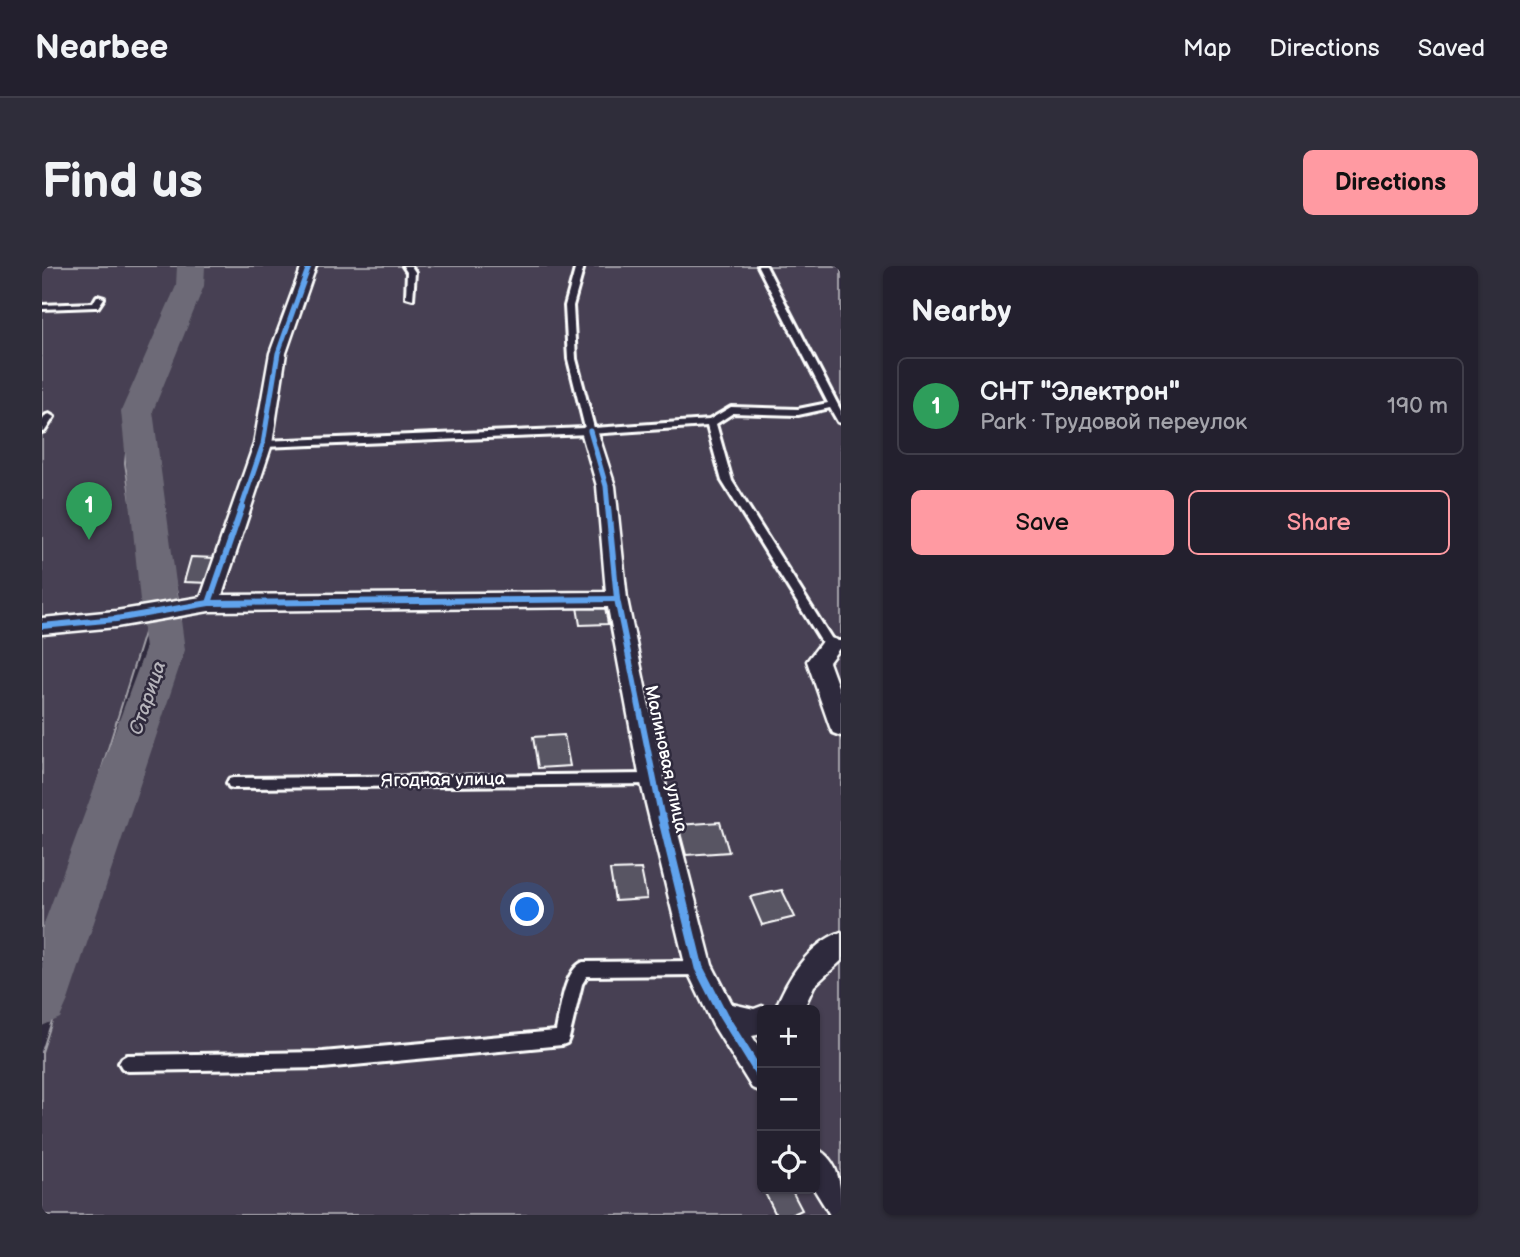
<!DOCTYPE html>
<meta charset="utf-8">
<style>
:root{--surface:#23202e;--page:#2f2d3a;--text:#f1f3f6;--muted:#a3a3aa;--line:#403e4a;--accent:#ff9aa2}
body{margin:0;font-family:"Balsamiq Sans",sans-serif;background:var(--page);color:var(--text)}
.controls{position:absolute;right:21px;bottom:21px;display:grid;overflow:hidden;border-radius:10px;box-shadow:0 2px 5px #0004}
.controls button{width:63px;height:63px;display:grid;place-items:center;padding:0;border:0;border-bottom:2px solid var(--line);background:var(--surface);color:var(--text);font:35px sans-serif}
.you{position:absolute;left:486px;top:644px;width:24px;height:24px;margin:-18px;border:5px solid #fff;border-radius:50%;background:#1a73e8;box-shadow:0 0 0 10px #1a73e833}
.badge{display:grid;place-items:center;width:46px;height:46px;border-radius:50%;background:var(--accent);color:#fff;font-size:23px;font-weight:700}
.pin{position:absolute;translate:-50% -58px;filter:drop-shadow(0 2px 4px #0008)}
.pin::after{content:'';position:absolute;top:37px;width:24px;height:21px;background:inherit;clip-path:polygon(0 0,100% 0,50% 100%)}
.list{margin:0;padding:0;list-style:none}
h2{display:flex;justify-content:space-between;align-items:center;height:91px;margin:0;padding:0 28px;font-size:30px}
h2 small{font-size:23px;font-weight:400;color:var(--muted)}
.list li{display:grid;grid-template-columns:46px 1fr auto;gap:21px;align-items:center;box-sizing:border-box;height:98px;margin:0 14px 14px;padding:0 14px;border:2px solid var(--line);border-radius:10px}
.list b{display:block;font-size:26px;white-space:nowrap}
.list p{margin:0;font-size:23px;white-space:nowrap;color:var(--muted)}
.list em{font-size:23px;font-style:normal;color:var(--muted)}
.actions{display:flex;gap:14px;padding:21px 28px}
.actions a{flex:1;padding:16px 0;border:2px solid var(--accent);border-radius:10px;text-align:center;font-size:24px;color:var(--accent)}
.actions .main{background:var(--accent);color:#111}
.icon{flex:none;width:38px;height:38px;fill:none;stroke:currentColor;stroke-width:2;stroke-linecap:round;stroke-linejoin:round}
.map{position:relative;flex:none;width:799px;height:949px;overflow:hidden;border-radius:10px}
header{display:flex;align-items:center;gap:42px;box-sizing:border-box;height:98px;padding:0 35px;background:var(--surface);border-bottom:2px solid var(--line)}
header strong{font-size:33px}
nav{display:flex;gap:38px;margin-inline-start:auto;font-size:24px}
.intro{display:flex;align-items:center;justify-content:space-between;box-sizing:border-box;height:168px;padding:0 42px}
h1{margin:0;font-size:49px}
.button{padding:18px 32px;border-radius:10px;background:var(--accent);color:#111;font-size:24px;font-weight:700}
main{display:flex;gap:42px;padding:0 42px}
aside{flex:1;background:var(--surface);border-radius:10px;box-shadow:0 2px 5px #0004}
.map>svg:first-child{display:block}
.green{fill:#464152;stroke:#a2a0a8;stroke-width:2;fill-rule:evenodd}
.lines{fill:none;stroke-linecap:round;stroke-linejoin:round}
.river{fill:#6d6a77;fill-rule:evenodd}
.building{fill:#595564;stroke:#fff;stroke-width:2}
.lane-casing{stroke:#fff;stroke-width:6}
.street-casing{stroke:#fff;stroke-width:5}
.lane{fill:#2f2a3d;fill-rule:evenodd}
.street{fill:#2f2a3d;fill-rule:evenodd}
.cycleway-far2-casing{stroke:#2f2a3d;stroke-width:9}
.cycleway-far1-casing{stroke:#2f2a3d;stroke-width:10}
.cycleway-casing{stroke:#2f2a3d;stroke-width:13}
.cycleway-far2{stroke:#60a3ed;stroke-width:5}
.cycleway-far1{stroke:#60a3ed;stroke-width:6}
.cycleway{stroke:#60a3ed;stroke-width:9}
.labels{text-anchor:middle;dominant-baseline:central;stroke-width:5;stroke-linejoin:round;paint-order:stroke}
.street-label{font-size:18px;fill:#fff;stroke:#2f2a3d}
.water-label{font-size:19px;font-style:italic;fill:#b6b4bb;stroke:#2f2a3d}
</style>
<header>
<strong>Nearbee</strong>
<nav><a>Map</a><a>Directions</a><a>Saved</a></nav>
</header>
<div class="intro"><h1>Find us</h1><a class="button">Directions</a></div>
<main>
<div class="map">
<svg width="799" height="949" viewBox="0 0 799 949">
<rect width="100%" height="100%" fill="#2f2a3d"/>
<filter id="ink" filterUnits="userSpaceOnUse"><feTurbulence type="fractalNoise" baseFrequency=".0143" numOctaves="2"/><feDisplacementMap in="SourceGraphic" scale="14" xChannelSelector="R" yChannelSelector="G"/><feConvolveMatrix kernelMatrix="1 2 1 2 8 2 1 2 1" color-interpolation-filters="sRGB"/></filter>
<g filter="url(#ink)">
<g class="green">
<polygon points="0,0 143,0 130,57 89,141 83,197 107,351 0,695"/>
<path d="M 155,0 L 799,0 L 799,949 L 0,949 L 0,786 L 140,350 L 96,155 L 152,36 ZM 720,744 L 773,744 L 773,923 L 720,923 Z"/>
</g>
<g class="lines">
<polygon class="river" points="135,0 163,0 162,20 111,145 143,384 26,734 18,752 0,760 0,663 103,384 79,145 134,20"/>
</g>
<g class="building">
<polygon points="149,291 174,292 168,317 142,316"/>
<polygon points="535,341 563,341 566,358 538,359"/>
<polygon points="522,469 528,500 496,502 491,471"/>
<polygon points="678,556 687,586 644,589 636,559"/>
<polygon points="599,603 605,633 573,635 568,604"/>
<polygon points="740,624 753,651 720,659 708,631"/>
<polygon points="721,923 749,923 760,944 749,949 734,949"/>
</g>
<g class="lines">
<g class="lane-casing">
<g id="lane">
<polygon points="361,0 369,0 373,6 371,33 364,31 365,6"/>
<polygon points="534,0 542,0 531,40 534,93 552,162 667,154 689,141 756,143 786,137 716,0 724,0 799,145 799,157 796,156 788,142 756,149 691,147 674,158 690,215 791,375 799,375 799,383 784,383 680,215 665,160 548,168 221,181 216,178 221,175 543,162 526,93 523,40"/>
<polygon points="55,30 62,32 56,41 53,41 0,43 0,39 51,37"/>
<polygon points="7,148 12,151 3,165 0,166 0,155 4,149"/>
<polygon points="610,508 614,509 616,513 614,517 610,518 191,522 187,521 185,517 187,513 191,512"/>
<path d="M 657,695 L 662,697 L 664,702 L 662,707 L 657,709 L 545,710 L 540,718 L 527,772 L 525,777 L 520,779 L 281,802 L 85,805 L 80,802 L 77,797 L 80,792 L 85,789 L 281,786 L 514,765 C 518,746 522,704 541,696 Z"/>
</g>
</g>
<g class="street-casing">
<g id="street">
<polygon points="260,0 274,0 244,87 230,178 180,329 564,326 555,220 539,165 542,161 554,161 573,220 585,333 622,513 670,699 690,738 712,743 720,740 729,744 720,744 720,768 710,770 720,786 720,826 710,822 671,759 644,702 598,513 566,341 167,345 74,361 0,368 0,352 74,345 159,331 212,178 228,87"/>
<polygon points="788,372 795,374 799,380 787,396 799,429 799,470 791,467 788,461 765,395 781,374"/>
<path d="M 799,666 L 799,695 L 772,720 L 761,744 L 733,744 C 745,713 766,678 799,666 Z"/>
<path d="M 773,882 C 799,894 799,923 799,949 L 788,949 L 772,923 Z"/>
</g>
</g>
<use href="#lane" class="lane"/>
<use href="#street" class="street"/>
<g class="cycleway-far2-casing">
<g id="cycleway-far2">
<polyline points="548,165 564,220 566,243"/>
<polyline points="199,243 221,178 236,87 267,0"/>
</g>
</g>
<g class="cycleway-far1-casing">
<g id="cycleway-far1">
<polyline points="566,241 575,333 620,553"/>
<polyline points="167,337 200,241"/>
<polyline points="0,360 74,353 167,337 575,333"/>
</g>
</g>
<g class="cycleway-casing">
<polyline id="cycleway" points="620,551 657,702 681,749 720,812"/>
</g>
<use href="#cycleway-far2" class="cycleway-far2"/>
<use href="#cycleway-far1" class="cycleway-far1"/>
<use href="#cycleway" class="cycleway"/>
</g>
</g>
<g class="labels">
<g class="street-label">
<text transform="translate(624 493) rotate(78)">Малиновая улица</text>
<text transform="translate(401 514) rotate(-1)">Ягодная улица</text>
</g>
<g class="water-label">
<text transform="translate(106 432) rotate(-71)">Старица</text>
</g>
</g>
</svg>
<div class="controls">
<button>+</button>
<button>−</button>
<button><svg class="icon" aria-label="locate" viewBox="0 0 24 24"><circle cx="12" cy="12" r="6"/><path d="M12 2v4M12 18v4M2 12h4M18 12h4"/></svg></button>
</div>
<div class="you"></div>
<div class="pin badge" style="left:47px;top:274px;background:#2e9e5b">1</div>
</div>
<aside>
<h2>Nearby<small></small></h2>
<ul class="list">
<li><span class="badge" style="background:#2e9e5b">1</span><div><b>СНТ &quot;Электрон&quot;</b><p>Park · Трудовой переулок</p></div><em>190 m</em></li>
</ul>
<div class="actions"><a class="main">Save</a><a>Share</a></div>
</aside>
</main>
